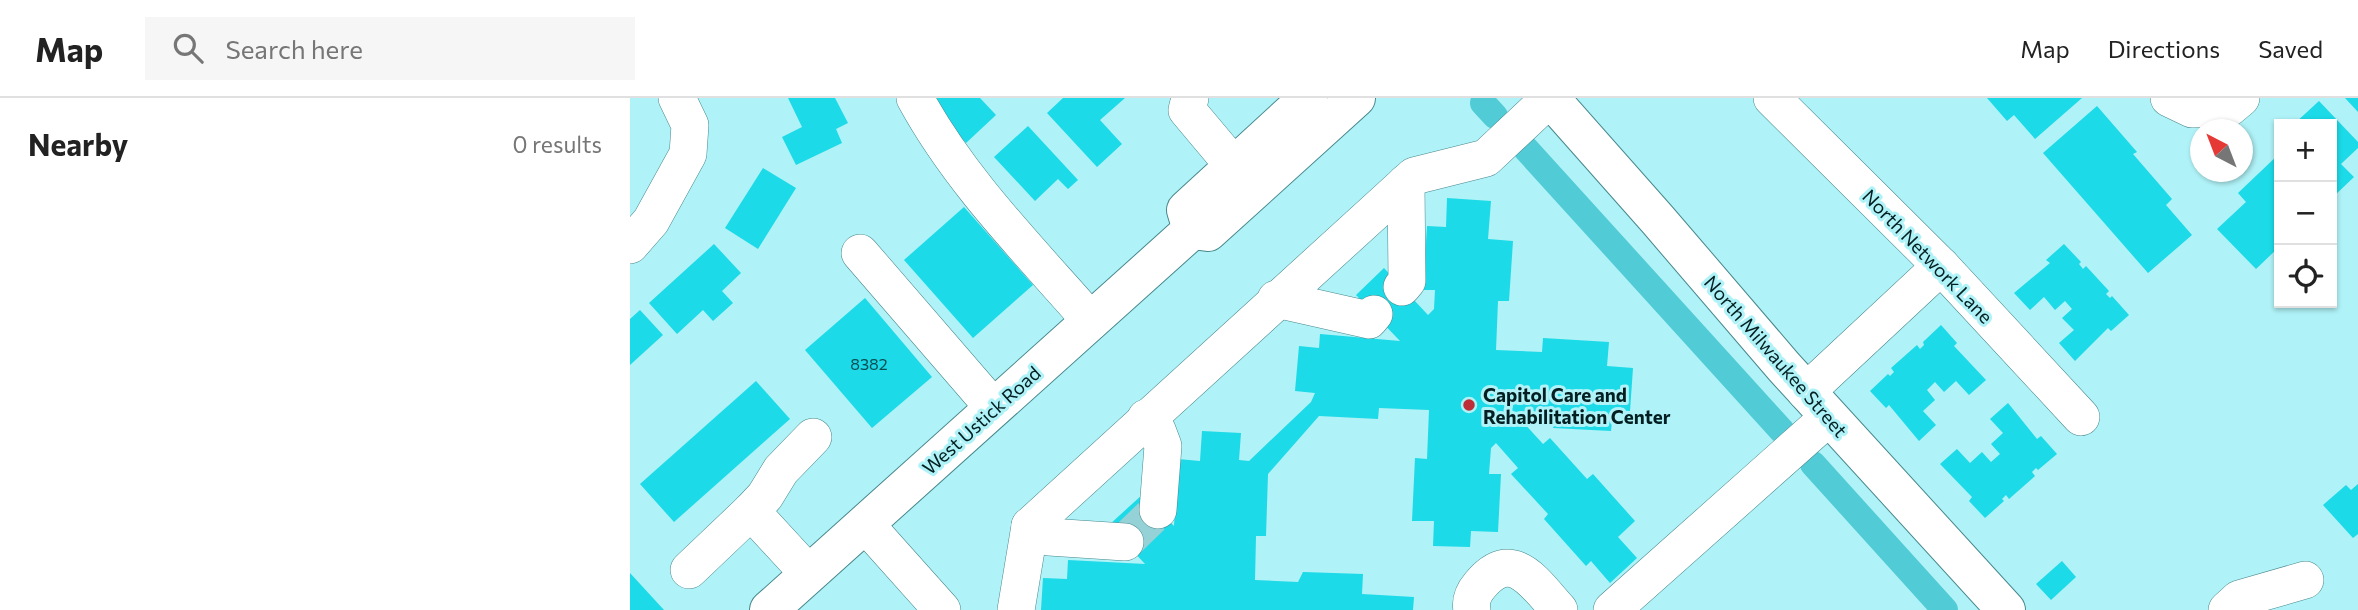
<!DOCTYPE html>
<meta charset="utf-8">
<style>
:root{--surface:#fff;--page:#f6f6f6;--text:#222;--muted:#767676;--line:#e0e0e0}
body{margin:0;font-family:Commissioner,sans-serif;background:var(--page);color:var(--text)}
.controls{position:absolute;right:21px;top:21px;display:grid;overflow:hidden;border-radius:0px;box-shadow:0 2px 5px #0004}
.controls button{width:63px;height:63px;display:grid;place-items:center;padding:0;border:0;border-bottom:2px solid var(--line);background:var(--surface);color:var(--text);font:35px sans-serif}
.compass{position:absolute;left:1560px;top:21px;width:63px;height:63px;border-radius:50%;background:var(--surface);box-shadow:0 2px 5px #0004;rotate:318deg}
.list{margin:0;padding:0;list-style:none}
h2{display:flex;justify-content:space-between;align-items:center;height:91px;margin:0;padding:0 28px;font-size:30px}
h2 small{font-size:23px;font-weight:400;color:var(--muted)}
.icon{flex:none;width:38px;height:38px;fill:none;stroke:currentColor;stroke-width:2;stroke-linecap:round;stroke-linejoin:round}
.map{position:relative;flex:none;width:1728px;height:512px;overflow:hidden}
header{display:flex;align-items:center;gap:42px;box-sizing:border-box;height:98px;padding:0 35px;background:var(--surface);border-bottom:2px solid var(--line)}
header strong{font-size:33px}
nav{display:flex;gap:38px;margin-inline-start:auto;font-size:24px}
.search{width:490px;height:63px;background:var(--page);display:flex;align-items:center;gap:18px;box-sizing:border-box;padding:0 24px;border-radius:0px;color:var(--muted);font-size:26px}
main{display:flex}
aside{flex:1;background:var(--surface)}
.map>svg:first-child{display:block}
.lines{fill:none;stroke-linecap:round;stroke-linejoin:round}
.canal{stroke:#51cbd5;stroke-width:26}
.building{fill:#1cdae7}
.minor-tunnel{stroke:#95d2d7;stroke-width:37;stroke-dasharray:37 18;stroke-linecap:butt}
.minor-casing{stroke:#47888d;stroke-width:38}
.major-casing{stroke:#47888d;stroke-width:40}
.minor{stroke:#fff;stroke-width:37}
.major{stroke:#fff;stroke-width:38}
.poi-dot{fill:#be2e38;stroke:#aff2f7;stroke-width:2.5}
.labels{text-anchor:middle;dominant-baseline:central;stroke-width:6;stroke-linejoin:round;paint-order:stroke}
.number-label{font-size:16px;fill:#094e52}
.street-label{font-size:19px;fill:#031f21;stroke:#aff2f7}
.poi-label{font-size:19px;font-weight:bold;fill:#031f21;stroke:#aff2f7;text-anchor:start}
</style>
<header>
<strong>Map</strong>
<div class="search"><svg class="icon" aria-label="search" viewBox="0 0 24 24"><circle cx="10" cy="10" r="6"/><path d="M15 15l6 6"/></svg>Search here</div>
<nav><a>Map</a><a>Directions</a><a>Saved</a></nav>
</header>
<main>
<aside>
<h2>Nearby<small>0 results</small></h2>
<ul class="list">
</ul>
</aside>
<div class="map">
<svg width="1728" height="512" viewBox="0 0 1728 512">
<rect width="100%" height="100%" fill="#aff2f7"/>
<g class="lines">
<g class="canal">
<polyline points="853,5 865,18"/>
<polyline points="896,51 1152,333"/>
<polyline points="1183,366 1315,512"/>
</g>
</g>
<g class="building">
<polygon points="158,0 205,0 218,25 206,31 212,45 166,67 152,39 172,29"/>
<polygon points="295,0 350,0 366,17 336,45"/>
<polygon points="433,0 495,0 470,22 492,46 467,69 417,15"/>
<polygon points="1357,0 1452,0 1405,41 1384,17 1377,23"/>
<polygon points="1715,0 1728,0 1728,14"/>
<polygon points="1689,3 1728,44 1728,50 1711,66 1724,79 1702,100 1702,26 1664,26"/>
<polygon points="1467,8 1507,54 1503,56 1542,101 1536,107 1562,137 1518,175 1413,55"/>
<polygon points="398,28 448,82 438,91 428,81 405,103 364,59"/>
<polygon points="1649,56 1649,149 1626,171 1587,131 1616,104 1608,95"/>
<polygon points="133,70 166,90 128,151 95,130"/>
<polygon points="817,100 861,103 858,141 883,143 879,203 868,203 866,252 912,254 913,240 979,244 977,268 1003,270 1000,313 983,312 981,333 923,330 924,318 897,317 891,322 913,346 920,340 957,381 963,376 1005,423 988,439 1007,460 980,485 961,463 956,468 914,421 918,416 881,376 888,370 866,345 861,350 859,376 871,376 868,434 841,433 840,449 803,448 804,423 782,423 785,360 797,361 799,312 749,310 748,321 689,318 638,376 636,438 626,438 625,482 668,484 673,474 733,476 732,496 784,499 783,512 411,512 413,480 437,481 438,462 515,466 479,427 513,396 544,428 548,361 570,363 572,333 611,335 609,362 619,363 681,304 685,295 665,293 669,248 689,250 690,236 770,243 726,197 754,170 798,217 804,211 805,192 793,192 797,128 816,129"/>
<polygon points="334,109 403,187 343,240 274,162"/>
<polygon points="84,146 111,175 92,193 103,205 83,223 73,212 47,236 19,205"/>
<polygon points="1434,146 1451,164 1449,166 1453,171 1456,168 1479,193 1476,196 1480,200 1482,198 1499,217 1481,233 1478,230 1445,263 1429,245 1444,232 1432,220 1442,211 1435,203 1425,212 1414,199 1400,212 1384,195 1420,165 1416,162"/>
<polygon points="235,200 302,279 242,330 175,252"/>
<polygon points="10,212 33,237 0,267 0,221"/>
<polygon points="1311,227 1327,245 1324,248 1356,282 1339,297 1326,283 1314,294 1305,284 1297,292 1305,302 1293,313 1306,327 1289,343 1259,307 1256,310 1240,293 1258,276 1260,278 1264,274 1261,270 1287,247 1290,251 1294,247 1293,244"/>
<polygon points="126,283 160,321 44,424 10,386"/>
<polygon points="1378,305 1407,341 1411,338 1427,356 1408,372 1406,370 1402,374 1405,378 1379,401 1376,397 1372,401 1374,403 1355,420 1339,403 1342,399 1310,366 1327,351 1340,365 1352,354 1361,364 1370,356 1361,346 1373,335 1360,321"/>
<polygon points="1728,386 1728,436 1723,440 1693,407 1716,387 1721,392"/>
<polygon points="1432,463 1446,479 1421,502 1406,486"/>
<polygon points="0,475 34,512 0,512"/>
</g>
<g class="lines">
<polyline class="minor-tunnel" points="495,444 528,412"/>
<g class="minor-casing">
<g id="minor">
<path d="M 285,0 C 330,83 399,152 461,223"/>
<polyline points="560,0 557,12 604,68"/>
<polyline points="1142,0 1311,168 1451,319"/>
<polyline points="1539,0 1562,11 1599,10 1611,0"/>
<polyline points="0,147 21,123 58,56 60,27 47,0"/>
<polyline points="230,155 364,310"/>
<polyline points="772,189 777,183 776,85"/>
<polyline points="646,201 739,222 744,216"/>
<polyline points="1176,294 1311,168"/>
<polyline points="516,320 527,332 533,348 528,412"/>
<polyline points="236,427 312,512"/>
<polyline points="400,428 419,439 495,444"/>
<polyline points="59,472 121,413"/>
<polyline points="179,476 121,413 135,398 151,372 183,339"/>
<polyline points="386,512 400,428 784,78 856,60 920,0"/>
<path d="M 842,512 C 840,503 844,494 850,487 C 883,448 905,486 929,512"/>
<polyline points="982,512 1199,319"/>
<polyline points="1597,512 1609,501 1675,482"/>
</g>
</g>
<g class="major-casing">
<g id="major">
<polyline points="920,0 1028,122 1154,269 1376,512"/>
<polyline points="562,132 556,112 678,0"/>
<polyline points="139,512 562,132 578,134 726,0"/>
</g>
</g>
<use href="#minor" class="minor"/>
<use href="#major" class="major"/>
</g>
<circle class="poi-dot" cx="839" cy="307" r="7"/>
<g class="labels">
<g class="number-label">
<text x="239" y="265">8382</text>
</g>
<g class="street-label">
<text transform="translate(1298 158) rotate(46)">North Network Lane</text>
<text transform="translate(1146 258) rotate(49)">North Milwaukee Street</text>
<text transform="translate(351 322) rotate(-42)">West Ustick Road</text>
</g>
<g class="poi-label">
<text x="853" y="296">Capitol Care and<tspan x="853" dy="22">Rehabilitation Center</tspan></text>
</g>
</g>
</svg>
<div class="controls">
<button>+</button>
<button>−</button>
<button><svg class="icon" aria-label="locate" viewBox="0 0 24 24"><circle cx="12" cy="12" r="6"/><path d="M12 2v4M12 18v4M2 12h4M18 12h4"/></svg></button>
</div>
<svg class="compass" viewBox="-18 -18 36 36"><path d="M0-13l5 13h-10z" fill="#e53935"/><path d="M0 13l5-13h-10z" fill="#767676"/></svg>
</div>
</main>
